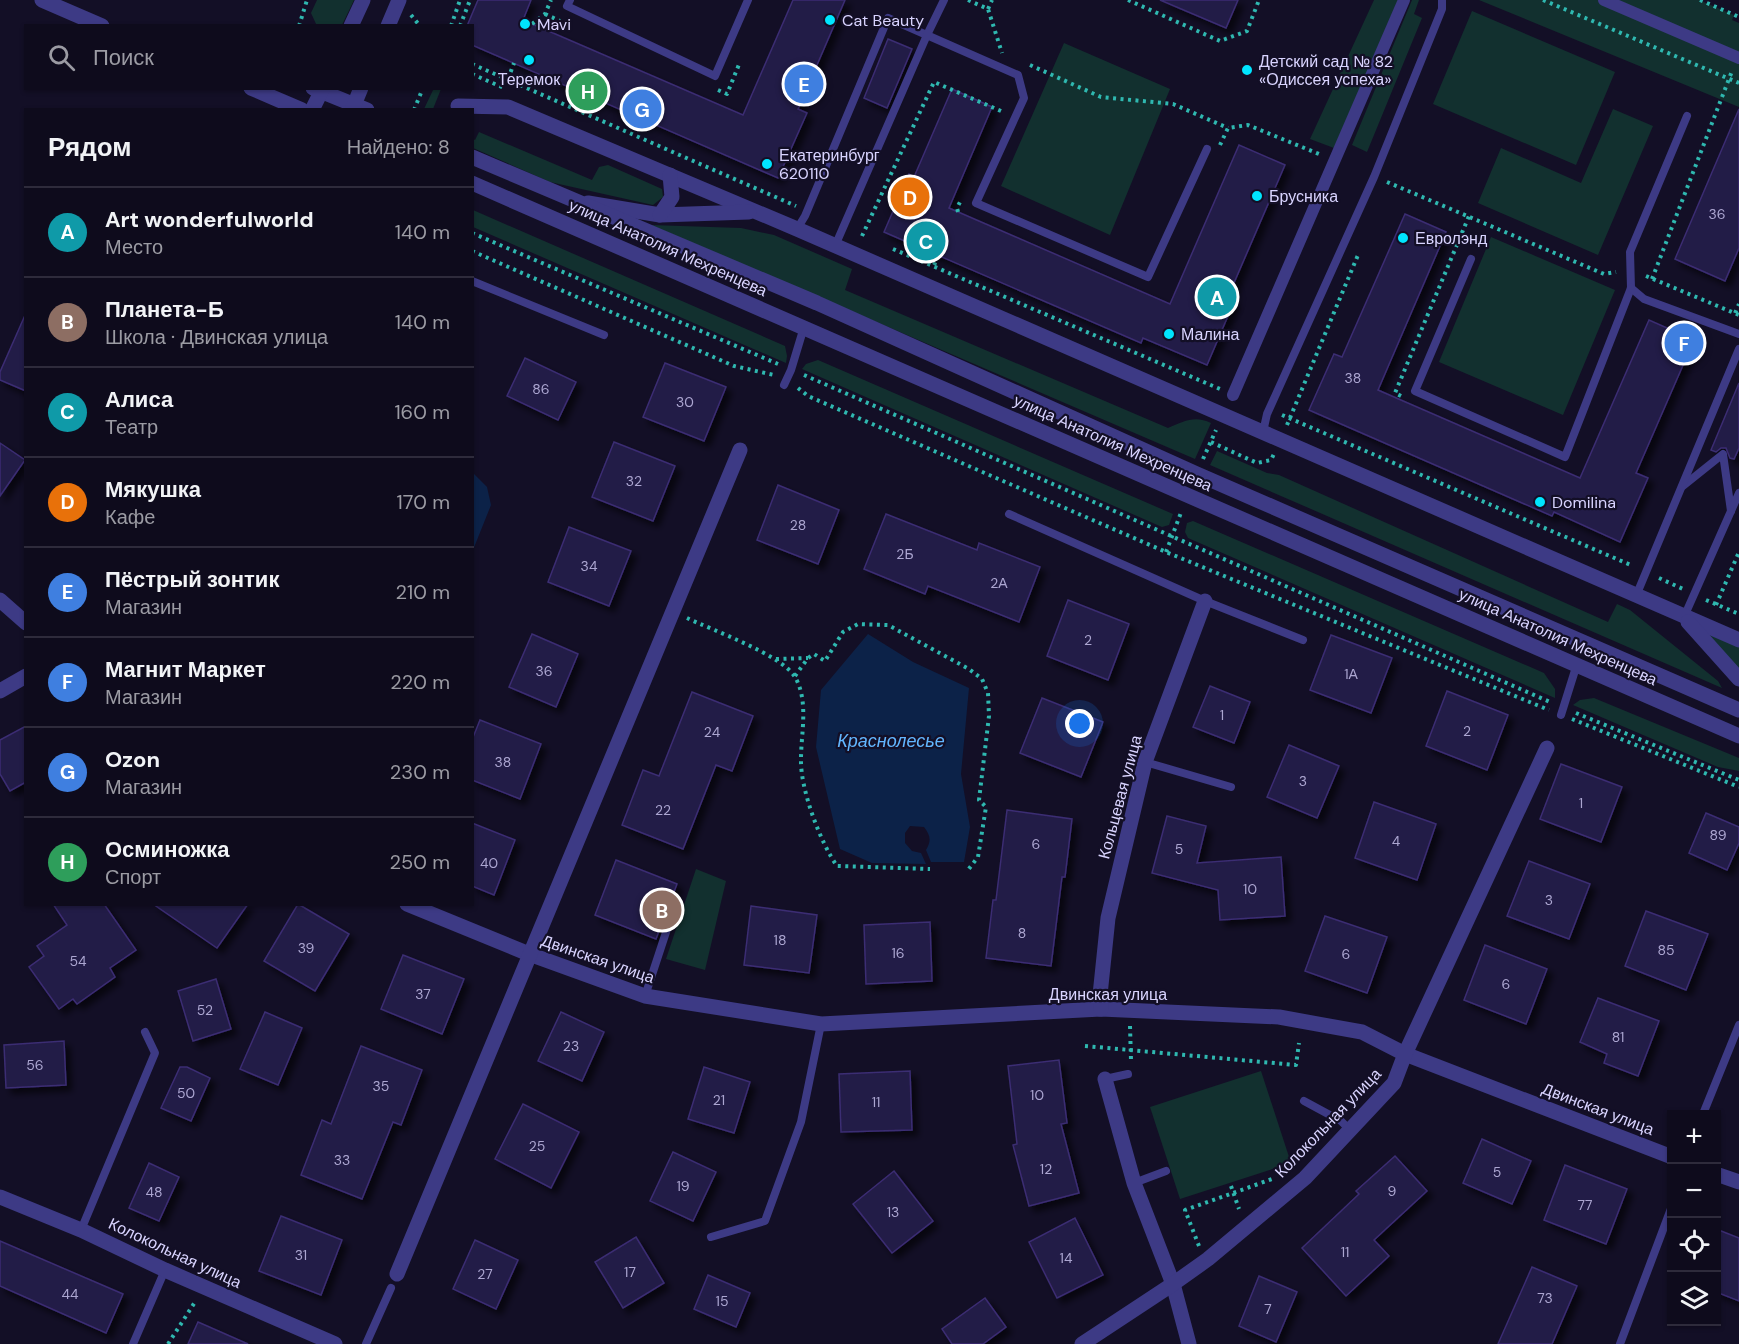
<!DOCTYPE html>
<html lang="ru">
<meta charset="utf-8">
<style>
:root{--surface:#0e0b1c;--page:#171425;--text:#f1f3f6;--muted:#9b9ba3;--line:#2e2b3b;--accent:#0f766e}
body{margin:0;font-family:"DM Sans",sans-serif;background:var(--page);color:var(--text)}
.controls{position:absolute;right:18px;bottom:18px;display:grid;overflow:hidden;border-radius:0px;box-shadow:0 2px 4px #0004}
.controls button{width:54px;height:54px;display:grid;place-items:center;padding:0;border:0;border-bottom:2px solid var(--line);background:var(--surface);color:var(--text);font:30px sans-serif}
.you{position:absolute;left:1080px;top:724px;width:21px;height:21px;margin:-15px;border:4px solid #fff;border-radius:50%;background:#1a73e8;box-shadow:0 0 0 9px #1a73e833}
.badge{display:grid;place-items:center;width:39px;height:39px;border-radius:50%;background:var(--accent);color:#fff;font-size:20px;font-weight:700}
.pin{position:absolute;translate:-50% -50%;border:3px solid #fff;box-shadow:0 2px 6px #0006}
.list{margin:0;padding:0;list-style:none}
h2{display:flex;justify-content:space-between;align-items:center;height:78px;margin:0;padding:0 24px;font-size:26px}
h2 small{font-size:20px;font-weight:400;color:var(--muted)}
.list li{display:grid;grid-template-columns:39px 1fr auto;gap:18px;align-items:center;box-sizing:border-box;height:90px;padding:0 24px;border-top:2px solid var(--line)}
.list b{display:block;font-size:22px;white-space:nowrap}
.list p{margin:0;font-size:20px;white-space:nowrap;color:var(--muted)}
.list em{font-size:20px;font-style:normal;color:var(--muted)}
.icon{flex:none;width:33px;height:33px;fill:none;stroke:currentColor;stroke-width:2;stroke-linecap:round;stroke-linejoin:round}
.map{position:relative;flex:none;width:1739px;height:1344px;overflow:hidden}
.search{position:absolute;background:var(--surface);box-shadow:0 2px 4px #0004;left:24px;top:24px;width:450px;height:66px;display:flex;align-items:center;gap:15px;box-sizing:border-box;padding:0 21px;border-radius:0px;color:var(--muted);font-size:22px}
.panel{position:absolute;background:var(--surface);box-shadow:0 2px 4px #0004;left:24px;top:108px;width:450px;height:798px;border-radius:0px}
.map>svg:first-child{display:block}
.green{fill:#12302f}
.water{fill:#0c2248}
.building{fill:#241b47;stroke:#3b2d73;stroke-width:1.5;filter:url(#shadow)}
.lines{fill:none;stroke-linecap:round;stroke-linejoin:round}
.path{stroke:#2fb8b0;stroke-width:4;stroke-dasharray:3 4.5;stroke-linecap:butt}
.service{stroke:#3d3a85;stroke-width:8}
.pedestrian{stroke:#3d3a85;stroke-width:12}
.minor{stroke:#3d3a85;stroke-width:15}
.tertiary{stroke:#3d3a85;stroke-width:15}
.poi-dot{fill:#00e5ff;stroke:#130f26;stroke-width:2}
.labels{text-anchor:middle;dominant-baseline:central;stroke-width:4.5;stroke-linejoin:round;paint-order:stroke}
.number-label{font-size:14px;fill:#aca6d1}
.poi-label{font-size:16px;fill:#d9d4ff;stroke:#130f26;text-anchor:start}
.street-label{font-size:16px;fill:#d9d4ff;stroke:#130f26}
.water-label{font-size:18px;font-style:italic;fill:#62b6ff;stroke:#130f26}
</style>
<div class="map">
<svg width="1739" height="1344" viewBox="0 0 1739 1344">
<defs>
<filter id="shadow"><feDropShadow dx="5.5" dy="5.5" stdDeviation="3" flood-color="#0009"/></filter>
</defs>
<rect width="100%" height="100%" fill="#130f26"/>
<g class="green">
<polygon points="317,0 354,0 342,25 317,26 311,13"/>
<polygon points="1374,0 1398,0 1334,148 1310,139"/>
<polygon points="1412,0 1419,0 1414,14 1422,18 1367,152 1352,145"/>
<polygon points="1479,0 1699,0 1734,15 1732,20 1739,23 1739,107"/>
<polygon points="1472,11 1615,72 1576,165 1433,104"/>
<polygon points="1064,43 1170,89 1110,235 1001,186"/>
<polygon points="434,88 441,89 433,109 424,109"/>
<polygon points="1613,109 1653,126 1598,255 1478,203 1501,148 1581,183"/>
<polygon points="479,132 592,180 599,167 608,165 662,189 663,197 653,205 550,182 473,148 473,139 475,140"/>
<polygon points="473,210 785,346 787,356 786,363 473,227"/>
<path d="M 651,225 L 741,228 L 774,235 L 852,269 L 845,290 L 1168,428 C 1184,421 1195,415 1211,423 L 1195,459 Z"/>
<polygon points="1491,237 1615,290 1563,415 1439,362"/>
<polygon points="818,360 1173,514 1169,525 1162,527 802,369 806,364"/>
<polygon points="1217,451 1267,473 1279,475 1608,622 1617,604 1630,610 1718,681 1722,688 1210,465"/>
<polygon points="1193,521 1544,673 1555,689 1555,698 1188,538 1185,532 1187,523"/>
<polygon points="1706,633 1739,647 1739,671"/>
<polygon points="1594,698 1739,758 1739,771 1718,767 1573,705 1580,700"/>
<polygon points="696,869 726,881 705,970 666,959"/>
<polygon points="1261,1071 1291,1163 1180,1199 1150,1107"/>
</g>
<g class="water">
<polygon points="473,473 487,487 491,505 473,550"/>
<path d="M 868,634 L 913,662 L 969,688 L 961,774 L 970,827 L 964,862 L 931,862 L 926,850 C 932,840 930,835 924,827 L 910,826 L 905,833 L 905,843 L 912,851 L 921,853 L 926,864 L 872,863 L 840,849 L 816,747 L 821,690 Z"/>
</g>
<g class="building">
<polygon points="478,0 531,0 523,20 743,115 793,0 845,0 798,109 807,113 778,178 472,45 472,26 467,26"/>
<polygon points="1160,0 1238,0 1226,28"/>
<polygon points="888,39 912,49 887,108 864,98"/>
<polygon points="952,89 992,107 949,208 1170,304 1239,145 1285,165 1227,299 1234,302 1207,365 1143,338 1141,343 884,232 909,174 914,177"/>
<polygon points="1739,109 1739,248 1725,281 1675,259"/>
<polygon points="1405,214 1446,232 1378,390 1580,478 1649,320 1694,340 1636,473 1648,478 1620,542 1554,512 1552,516 1309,410 1334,354 1342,357"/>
<polygon points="26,313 26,391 0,380 0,372"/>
<polygon points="525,358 576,382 558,420 507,396"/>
<polygon points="665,363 726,387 704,441 643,417"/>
<polygon points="1739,383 1739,448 1734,459 1730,458 1726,448 1721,448 1716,452 1711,450"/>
<polygon points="614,442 675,466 653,521 592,497"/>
<polygon points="0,443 25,460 0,496"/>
<polygon points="778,485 839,510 818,564 757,540"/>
<polygon points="886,514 977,550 979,543 1040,567 1019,622 928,586 925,594 864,569"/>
<polygon points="569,527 631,551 609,606 548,582"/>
<polygon points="1068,600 1129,624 1108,680 1047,656"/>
<polygon points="532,634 578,654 556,707 509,687"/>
<polygon points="1331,635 1392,658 1371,713 1310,690"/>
<polygon points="1210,686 1250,702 1234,743 1193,727"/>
<polygon points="1447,691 1508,715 1487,770 1426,746"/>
<polygon points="692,692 753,716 732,771 716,765 683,849 622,825 643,770 659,776"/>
<polygon points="1042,698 1103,722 1081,777 1020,753"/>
<polygon points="480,720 541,744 520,799 472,780 472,740"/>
<polygon points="26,726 26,782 10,791 0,774 0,740"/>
<polygon points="1289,745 1339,766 1317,818 1267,797"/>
<polygon points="1561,764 1622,787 1601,842 1540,819"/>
<polygon points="1374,802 1436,824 1417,880 1355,858"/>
<polygon points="1007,810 1072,819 1065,877 1062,877 1051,966 986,958 993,900 996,900"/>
<polygon points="1706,813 1739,827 1739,843 1727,870 1689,853"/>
<polygon points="1167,816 1206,826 1197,863 1281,857 1285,916 1220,920 1218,890 1152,873"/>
<polygon points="472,823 515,840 494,895 472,886"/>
<polygon points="616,860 677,884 656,939 595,915"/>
<polygon points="1529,861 1590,884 1569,939 1507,916"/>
<polygon points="53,904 104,904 136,950 110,968 115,977 77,1004 73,999 59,1009 29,967 44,956 37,946 67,925"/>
<polygon points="153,904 248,904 217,948"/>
<polygon points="298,904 349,934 315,991 264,961"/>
<polygon points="751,906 817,915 809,973 744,965"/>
<polygon points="1646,911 1708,934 1686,990 1625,966"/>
<polygon points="1325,916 1387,937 1367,993 1305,971"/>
<polygon points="930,922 932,981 866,984 864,925"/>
<polygon points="1485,945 1547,969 1526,1024 1464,1000"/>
<polygon points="403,955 464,979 442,1034 381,1009"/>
<polygon points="216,979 231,1029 193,1041 178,991"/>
<polygon points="1598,998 1659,1021 1638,1076 1604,1063 1607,1054 1580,1042"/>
<polygon points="265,1012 302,1028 278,1085 240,1069"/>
<polygon points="561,1012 604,1032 582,1081 538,1061"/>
<polygon points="64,1041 66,1085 6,1088 4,1045"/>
<polygon points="361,1046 422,1070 401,1125 393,1122 362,1199 301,1175 322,1120 331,1124"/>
<polygon points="1059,1060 1067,1123 1061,1124 1079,1193 1029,1206 1013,1145 1017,1144 1008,1066"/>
<polygon points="180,1067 187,1067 210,1078 191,1121 161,1108"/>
<polygon points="704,1067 750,1082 734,1133 688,1119"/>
<polygon points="910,1071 912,1130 841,1132 839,1074"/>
<polygon points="523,1104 579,1132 551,1188 495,1159"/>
<polygon points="1482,1139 1531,1161 1512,1204 1463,1183"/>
<polygon points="673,1152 716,1172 693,1221 650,1201"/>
<polygon points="1395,1156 1427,1191 1374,1240 1389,1256 1346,1296 1302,1248 1359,1194 1356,1191"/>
<polygon points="149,1163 179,1177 159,1221 129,1208"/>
<polygon points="1565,1165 1627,1189 1606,1244 1544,1220"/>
<polygon points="894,1171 933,1221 892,1253 853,1204"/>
<polygon points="281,1216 342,1240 321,1295 259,1271"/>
<polygon points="1075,1218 1103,1275 1057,1298 1029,1242"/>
<polygon points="1716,1229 1739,1238 1739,1301 1716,1292"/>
<polygon points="636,1237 664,1283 623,1308 595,1262"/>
<polygon points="475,1240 518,1260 496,1309 453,1289"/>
<polygon points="0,1241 123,1294 106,1333 0,1286"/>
<polygon points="1532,1267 1577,1286 1552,1344 1498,1344"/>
<polygon points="708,1275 750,1293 736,1327 694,1309"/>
<polygon points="1259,1276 1297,1292 1276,1342 1239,1326"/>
<polygon points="985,1298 1006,1327 983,1344 952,1344 942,1329"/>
<polygon points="198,1322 248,1344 188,1344"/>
</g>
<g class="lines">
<g class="path">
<polyline points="968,0 988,9 1002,53"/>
<polyline points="1128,0 1220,41 1247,31 1259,0"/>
<polyline points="1543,0 1739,83"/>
<polyline points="1700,0 1739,17"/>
<polyline points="988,9 992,0"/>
<polyline points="545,14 560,21"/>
<polyline points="411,15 420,26"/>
<polyline points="532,24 545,14 551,0"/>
<polyline points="299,26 307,0"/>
<polyline points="451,26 460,0"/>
<polyline points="460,26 470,0"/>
<polyline points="472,64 796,206"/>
<polyline points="1030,65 1101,97 1173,104 1228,128"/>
<polyline points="472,74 504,88"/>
<polyline points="508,79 514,63"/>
<polyline points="718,90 727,94 740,62"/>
<polyline points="414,110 423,88"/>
<polyline points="1220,145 1228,128 1248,125 1319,154"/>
<polyline points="1387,182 1604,274 1616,272"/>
<polyline points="958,212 957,208 960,202"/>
<polyline points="472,233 778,364"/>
<polyline points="862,236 934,82 1001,111 1001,113"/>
<polyline points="893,249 1220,389"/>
<polyline points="472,251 734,366 774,375"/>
<polyline points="934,265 939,255"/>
<polyline points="1646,276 1739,315"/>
<polyline points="1652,279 1732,71"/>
<polyline points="1735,313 1739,304"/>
<polyline points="804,375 1550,702"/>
<polyline points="798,388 808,396 1166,552 1549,710"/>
<polyline points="1401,396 1395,393 1469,216"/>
<polyline points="1282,415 1633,566"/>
<polyline points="1287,425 1358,255"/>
<polyline points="1211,442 1257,463 1271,460 1274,454"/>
<polyline points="1203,459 1216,430"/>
<polyline points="1166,552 1182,510"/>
<polyline points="1659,578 1683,589"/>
<polyline points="1706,600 1739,614"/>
<polyline points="1716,605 1739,552"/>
<path d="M 687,618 C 712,630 782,655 795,677 C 809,701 801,733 801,759 C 800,788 820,842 837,866 L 930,869"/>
<polyline points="776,659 808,658"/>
<polyline points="795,676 808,658 814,654 825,661 843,632 858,624 888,625 969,669 982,679 988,693 989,716 979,800 986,807 978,857 968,870"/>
<polyline points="1576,713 1739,780"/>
<polyline points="1572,719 1739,787"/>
<polyline points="1130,1026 1131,1060"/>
<polyline points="1085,1046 1296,1065 1299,1043"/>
<polyline points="1231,1186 1239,1209"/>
<polyline points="1199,1246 1185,1210 1275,1178"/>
<polyline points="168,1344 195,1302"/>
</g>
<g class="service">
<polyline points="570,0 567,6 715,76 748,0"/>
<polyline points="797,229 805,216 888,18 1018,75 1024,98 976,203 1148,277 1207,149"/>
<polyline points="835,246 927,35 944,0"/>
<polyline points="1471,259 1415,391 1565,457 1631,288 1630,252 1687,116"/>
<polyline points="472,281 604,335"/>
<polyline points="1631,288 1644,299 1739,334"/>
<polyline points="784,385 791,370 804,327"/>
<polyline points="1263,432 1267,414 1374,177 1442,9 1442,0"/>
<polyline points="1683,486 1723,454 1731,511"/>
<polyline points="1009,514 1205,601 1303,640"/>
<polyline points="1636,596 1739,349"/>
<polyline points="1684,617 1739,493"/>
<polyline points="1561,715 1577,664"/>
<polyline points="1145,762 1231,787"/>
<polyline points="645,996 672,914"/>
<polyline points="1105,1079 1128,1074"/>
<polyline points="1304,1101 1341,1121 1350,1130"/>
<polyline points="1703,1114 1739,1025"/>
<polyline points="1134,1183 1166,1171"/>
<polyline points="81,1230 155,1053 145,1032"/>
<polyline points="711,1237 765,1221 801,1122 821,1024"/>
<polyline points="133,1344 165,1270"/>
<polyline points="366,1344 391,1288"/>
<polyline points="1620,1344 1672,1206"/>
</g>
<g class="pedestrian">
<polyline points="1604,0 1739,58"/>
<polyline points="1233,395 1404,0"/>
</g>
<g class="minor">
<polyline points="458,106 508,107 797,229 1739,640"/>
<polyline points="588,203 660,215 749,212"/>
<polyline points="660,215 672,197 670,175"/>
<polyline points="0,600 26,623"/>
<polyline points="1688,622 1739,679"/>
<polyline points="0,691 26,676"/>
<polyline points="407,904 529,954 645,996 821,1024 1101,1009 1279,1017 1362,1032 1405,1054 1672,1157"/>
<polyline points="1101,1009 1100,995 1108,918 1145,762 1205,601"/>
<polyline points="1105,1079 1134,1183 1173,1284 1189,1344"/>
<polyline points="1716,1174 1739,1182"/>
<polyline points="0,1197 81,1230 165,1270 335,1344"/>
<polyline points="397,1274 740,450"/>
<polyline points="1082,1344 1173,1284 1208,1259 1305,1178 1394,1083 1405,1054 1547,748"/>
</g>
<g class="tertiary">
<polyline points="42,0 102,26"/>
<polyline points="351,26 363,0"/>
<polyline points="388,26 399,0"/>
<polyline points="251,88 302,110"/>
<polyline points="313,88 367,110"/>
<polyline points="312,110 323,88"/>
<polyline points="352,110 361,88"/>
<polyline points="472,157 817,303 1197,474 1739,710"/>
<polyline points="472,183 1739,736"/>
</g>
</g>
<g class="poi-dot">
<circle cx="830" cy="20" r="6"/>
<circle cx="525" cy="24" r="6"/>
<circle cx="529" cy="60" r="6"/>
<circle cx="1247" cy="70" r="6"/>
<circle cx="767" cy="164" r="6"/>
<circle cx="1257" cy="196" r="6"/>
<circle cx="1403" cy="238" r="6"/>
<circle cx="1169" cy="334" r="6"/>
<circle cx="1540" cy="502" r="6"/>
</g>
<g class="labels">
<g class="number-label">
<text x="1717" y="214">36</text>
<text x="1353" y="378">38</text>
<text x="541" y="389">86</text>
<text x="685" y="402">30</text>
<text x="634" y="481">32</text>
<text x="798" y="525">28</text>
<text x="905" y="554">2Б</text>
<text x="589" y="566">34</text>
<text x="999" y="583">2А</text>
<text x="1088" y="640">2</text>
<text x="544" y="671">36</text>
<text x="1351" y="674">1А</text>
<text x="1222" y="715">1</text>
<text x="1467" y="731">2</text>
<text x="712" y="732">24</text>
<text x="503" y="762">38</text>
<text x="1303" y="781">3</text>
<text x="1581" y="803">1</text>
<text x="663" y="810">22</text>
<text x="1718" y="835">89</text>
<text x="1396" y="841">4</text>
<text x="1036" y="844">6</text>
<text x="1179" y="849">5</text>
<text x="489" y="863">40</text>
<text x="1250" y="889">10</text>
<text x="1549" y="900">3</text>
<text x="1022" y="933">8</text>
<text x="780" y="940">18</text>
<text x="306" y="948">39</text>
<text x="1666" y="950">85</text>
<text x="898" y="953">16</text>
<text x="1346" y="954">6</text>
<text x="78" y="961">54</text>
<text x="1506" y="984">6</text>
<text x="423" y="994">37</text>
<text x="205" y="1010">52</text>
<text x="1618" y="1037">81</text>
<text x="571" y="1046">23</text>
<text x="35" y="1065">56</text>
<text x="381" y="1086">35</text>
<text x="186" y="1093">50</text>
<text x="1037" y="1095">10</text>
<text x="719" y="1100">21</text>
<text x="876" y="1102">11</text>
<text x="537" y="1146">25</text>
<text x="342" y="1160">33</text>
<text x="1046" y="1169">12</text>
<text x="1497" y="1172">5</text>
<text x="683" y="1186">19</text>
<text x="1392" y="1191">9</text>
<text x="154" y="1192">48</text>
<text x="1585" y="1205">77</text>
<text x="893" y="1212">13</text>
<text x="1345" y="1252">11</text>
<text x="301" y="1255">31</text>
<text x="1066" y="1258">14</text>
<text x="630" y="1272">17</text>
<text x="485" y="1274">27</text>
<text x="70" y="1294">44</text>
<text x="1545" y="1298">73</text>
<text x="722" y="1301">15</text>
<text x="1268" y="1309">7</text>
</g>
<g class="poi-label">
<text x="842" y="20">Cat Beauty</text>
<text x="537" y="24">Mavi</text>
<text x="1259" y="61">Детский сад № 82<tspan x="1259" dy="18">«Одиссея успеха»</tspan></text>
<text x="529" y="79" text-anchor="middle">Теремок</text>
<text x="779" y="155">Екатеринбург<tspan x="779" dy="18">620110</tspan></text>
<text x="1269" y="196">Брусника</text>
<text x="1415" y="238">Евролэнд</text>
<text x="1181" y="334">Малина</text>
<text x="1552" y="502">Domilina</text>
</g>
<g class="street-label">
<text transform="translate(668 248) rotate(24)">улица Анатолия Мехренцева</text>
<text transform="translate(1113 443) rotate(24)">улица Анатолия Мехренцева</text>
<text transform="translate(1558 637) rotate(24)">улица Анатолия Мехренцева</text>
<text transform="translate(1120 797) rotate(-75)">Кольцевая улица</text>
<text transform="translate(598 959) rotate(19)">Двинская улица</text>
<text x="1108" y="994">Двинская улица</text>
<text transform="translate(1598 1109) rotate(21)">Двинская улица</text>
<text transform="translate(1328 1123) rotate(-46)">Колокольная улица</text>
<text transform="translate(175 1253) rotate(25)">Колокольная улица</text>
</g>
<g class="water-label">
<text x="891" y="741">Краснолесье</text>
</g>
</g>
</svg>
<div class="controls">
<button>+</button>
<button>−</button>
<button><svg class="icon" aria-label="locate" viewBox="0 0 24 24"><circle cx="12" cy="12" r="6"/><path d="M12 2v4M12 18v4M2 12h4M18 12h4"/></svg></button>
<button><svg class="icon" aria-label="layers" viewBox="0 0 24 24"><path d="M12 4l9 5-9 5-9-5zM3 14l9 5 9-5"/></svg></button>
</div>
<div class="you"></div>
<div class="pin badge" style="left:1217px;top:297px;background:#0f9aa8">A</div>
<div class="pin badge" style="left:662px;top:910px;background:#8d6e63">B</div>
<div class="pin badge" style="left:926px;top:241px;background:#0f9aa8">C</div>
<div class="pin badge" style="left:910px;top:197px;background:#e8710a">D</div>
<div class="pin badge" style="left:804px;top:84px;background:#3f7fe0">E</div>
<div class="pin badge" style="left:1684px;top:343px;background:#3f7fe0">F</div>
<div class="pin badge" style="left:642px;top:109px;background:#3f7fe0">G</div>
<div class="pin badge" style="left:588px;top:91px;background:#2e9e5b">H</div>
<div class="search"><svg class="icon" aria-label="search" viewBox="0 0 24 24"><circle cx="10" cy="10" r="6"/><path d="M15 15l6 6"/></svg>Поиск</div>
<section class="panel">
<h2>Рядом<small>Найдено: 8</small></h2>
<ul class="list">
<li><span class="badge" style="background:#0f9aa8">A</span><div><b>Art wonderfulworld</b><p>Место</p></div><em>140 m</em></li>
<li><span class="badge" style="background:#8d6e63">B</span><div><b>Планета-Б</b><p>Школа · Двинская улица</p></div><em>140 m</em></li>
<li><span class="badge" style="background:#0f9aa8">C</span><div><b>Алиса</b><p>Театр</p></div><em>160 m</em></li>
<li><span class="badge" style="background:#e8710a">D</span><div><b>Мякушка</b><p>Кафе</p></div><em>170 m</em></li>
<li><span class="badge" style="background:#3f7fe0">E</span><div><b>Пёстрый зонтик</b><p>Магазин</p></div><em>210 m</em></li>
<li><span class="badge" style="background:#3f7fe0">F</span><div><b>Магнит Маркет</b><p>Магазин</p></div><em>220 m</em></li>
<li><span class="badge" style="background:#3f7fe0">G</span><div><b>Ozon</b><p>Магазин</p></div><em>230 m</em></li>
<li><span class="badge" style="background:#2e9e5b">H</span><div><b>Осминожка</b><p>Спорт</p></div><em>250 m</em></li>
</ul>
</section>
</div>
